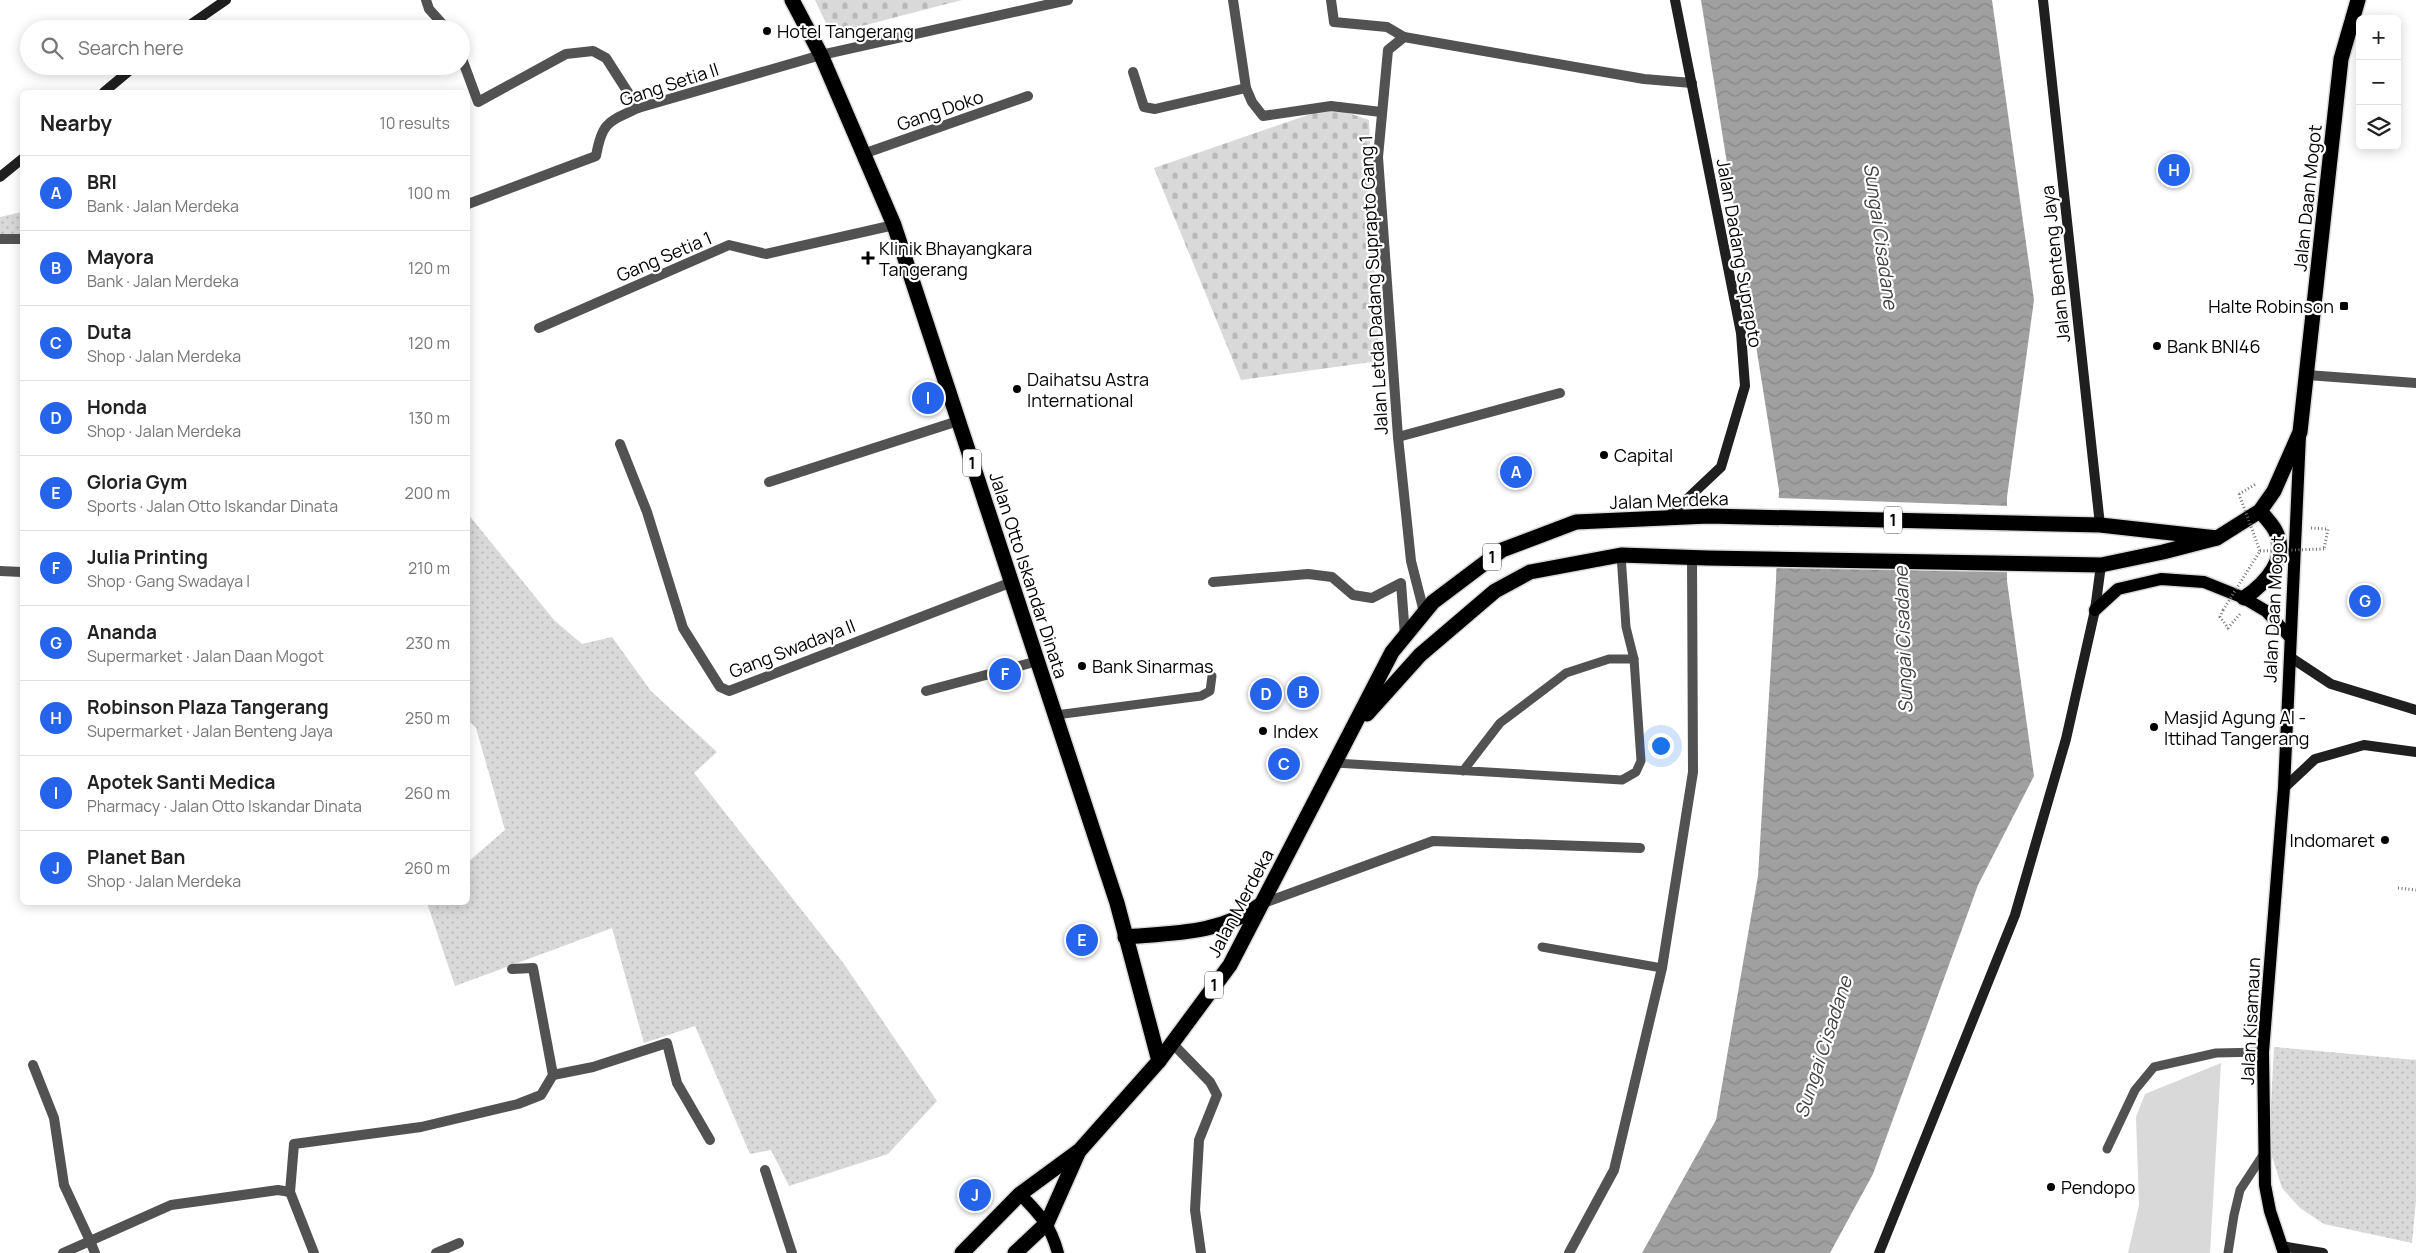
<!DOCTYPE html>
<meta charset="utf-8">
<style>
:root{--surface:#fff;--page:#f6f6f6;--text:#222;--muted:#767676;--line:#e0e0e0;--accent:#2563eb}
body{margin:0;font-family:Manrope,sans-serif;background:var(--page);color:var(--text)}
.controls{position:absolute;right:15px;top:15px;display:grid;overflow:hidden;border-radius:8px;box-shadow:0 2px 12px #0003}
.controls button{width:45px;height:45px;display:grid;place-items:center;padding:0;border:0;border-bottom:1px solid var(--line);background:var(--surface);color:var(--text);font:25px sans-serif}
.you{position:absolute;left:1660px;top:745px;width:18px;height:18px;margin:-12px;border:4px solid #fff;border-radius:50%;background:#1a73e8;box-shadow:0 0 0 8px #1a73e833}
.badge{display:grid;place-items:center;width:32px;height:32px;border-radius:50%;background:var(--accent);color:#fff;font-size:16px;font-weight:700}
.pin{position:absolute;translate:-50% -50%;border:2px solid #fff;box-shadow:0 1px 5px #0006}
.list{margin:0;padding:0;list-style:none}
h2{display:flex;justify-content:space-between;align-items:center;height:65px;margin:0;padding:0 20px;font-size:21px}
h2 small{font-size:16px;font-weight:400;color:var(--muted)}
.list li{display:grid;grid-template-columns:32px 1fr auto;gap:15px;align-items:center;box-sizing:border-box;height:75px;padding:0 20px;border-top:1px solid var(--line)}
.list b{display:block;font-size:19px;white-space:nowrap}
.list p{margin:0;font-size:16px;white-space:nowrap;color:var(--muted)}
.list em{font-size:16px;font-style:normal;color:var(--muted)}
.icon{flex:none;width:28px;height:28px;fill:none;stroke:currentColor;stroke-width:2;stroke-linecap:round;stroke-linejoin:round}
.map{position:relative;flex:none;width:2416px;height:1253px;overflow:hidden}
.search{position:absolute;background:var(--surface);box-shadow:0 2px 12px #0003;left:20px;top:20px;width:450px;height:55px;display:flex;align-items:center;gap:12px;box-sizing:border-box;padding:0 18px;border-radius:28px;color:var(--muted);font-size:19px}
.panel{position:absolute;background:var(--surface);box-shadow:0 2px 12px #0003;left:20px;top:90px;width:450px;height:815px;border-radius:8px}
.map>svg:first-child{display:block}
.grass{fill:url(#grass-dots)}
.cemetery{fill:url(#cemetery-stones)}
.green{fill:#d9d9d9}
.water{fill:url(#water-waves)}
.pier{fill:#fff}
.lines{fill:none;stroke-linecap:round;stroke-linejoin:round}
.primary-casing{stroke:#dbdbdb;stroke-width:15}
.highway-casing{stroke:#dbdbdb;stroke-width:18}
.path{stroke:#747474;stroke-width:3;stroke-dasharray:1 2.5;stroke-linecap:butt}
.lane{stroke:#525252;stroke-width:9}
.street{stroke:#525252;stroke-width:10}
.secondary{stroke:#1f1f1f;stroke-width:10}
.primary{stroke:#000;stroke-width:12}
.highway{stroke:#000;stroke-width:15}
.path-bridge{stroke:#747474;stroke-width:3;stroke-dasharray:1 2.5;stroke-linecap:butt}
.poi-dot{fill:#000;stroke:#fff;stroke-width:2}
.labels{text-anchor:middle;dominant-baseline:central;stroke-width:4.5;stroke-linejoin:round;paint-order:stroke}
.shield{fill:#fff;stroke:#4c4c4c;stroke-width:1}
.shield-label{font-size:16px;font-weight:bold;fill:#000}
.poi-label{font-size:18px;fill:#000;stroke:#fff;text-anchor:start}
.street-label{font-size:18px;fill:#000;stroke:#fff}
.water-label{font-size:19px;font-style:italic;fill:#414141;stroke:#fff}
</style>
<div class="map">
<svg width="2416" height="1253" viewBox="0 0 2416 1253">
<defs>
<pattern id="grass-dots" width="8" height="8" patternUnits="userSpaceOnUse" patternTransform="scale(1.25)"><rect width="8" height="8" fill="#d9d9d9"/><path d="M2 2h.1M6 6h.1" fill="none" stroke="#b8b8b8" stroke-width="1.8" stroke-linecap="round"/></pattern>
<pattern id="cemetery-stones" width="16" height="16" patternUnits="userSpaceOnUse" patternTransform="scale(1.25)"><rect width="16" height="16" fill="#d9d9d9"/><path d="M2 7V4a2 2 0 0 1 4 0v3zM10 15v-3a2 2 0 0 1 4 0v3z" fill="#b8b8b8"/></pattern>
<pattern id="water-waves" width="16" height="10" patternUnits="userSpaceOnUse" patternTransform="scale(1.25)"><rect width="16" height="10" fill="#a0a0a0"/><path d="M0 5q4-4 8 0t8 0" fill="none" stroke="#888"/></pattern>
</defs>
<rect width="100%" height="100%" fill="#fff"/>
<g class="grass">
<polygon points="22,212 22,243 0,242 0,217"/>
<polygon points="468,514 554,620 582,644 612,637 651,691 717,752 694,773 844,964 937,1101 888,1154 789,1186 771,1150 750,1154 695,1026 644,1043 612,928 455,986 427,903 468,902 468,862 505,830 476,728 468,720"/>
<polygon points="2274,1047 2416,1060 2416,1200 2412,1243 2324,1224 2300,1208 2282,1188 2269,1147"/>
</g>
<g class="cemetery">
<polygon points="815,0 962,0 831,34"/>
<polygon points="1331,107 1369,120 1379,361 1241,380 1154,168"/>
</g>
<polygon class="green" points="2221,1063 2210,1253 2128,1253 2139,1205 2136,1117 2145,1094"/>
<polygon class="water" points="1701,0 1992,0 2034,300 2007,497 2007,581 2034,776 1978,885 1873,1174 1830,1253 1642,1253 1716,1120 1758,876 1776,581 1779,490"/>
<polygon class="pier" points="1776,498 2009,506 2010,571 1774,563"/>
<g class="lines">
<g class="primary-casing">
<g id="primary">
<polyline points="2095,610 2118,589 2161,579 2204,582 2244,598 2266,611 2289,636"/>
<path d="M 1020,1194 C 1040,1215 1050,1224 1058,1253"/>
<polyline points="2284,1253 2270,1211 2265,1185 2263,1052 2284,788 2300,435"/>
</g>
</g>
<g class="highway-casing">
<g id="highway">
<polyline points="792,0 821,55 894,225 1117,903 1159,1061"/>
<path d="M 2244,598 C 2265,584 2290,558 2275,530 C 2271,523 2265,517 2260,511"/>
<polyline points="1367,714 1420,655 1495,591 1530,572 1621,555 1707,558 2101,565 2163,552 2217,538 2260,511 2274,491 2300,432 2341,59 2358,0"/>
<path d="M 1125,937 C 1172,933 1221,934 1260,905"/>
<polyline points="962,1253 1020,1194 1080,1150 1159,1061 1230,965 1392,652 1433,602 1502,550 1576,522 1708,516 2100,525 2217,538"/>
<polyline points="1015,1253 1047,1223 1079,1151"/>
</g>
</g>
<g class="path">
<polyline points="2239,494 2256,484"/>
<polyline points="2311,528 2328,529 2324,549"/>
<polyline points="2223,610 2220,617 2228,628 2240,614"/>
<polyline points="2398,888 2416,890"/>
</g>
<g class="lane">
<polyline points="1621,555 1626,627 1634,659"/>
<polyline points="1056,715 1201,696 1210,691 1212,676"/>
<polyline points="1335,763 1622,780 1636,772 1641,761 1634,659 1609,659 1566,673 1500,723 1463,771"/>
<polyline points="1542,947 1662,968"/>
<polyline points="2107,1149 2135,1090 2154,1067 2216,1053 2263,1052"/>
<polyline points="2228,1253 2234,1215 2240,1190 2263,1155"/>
</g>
<g class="street">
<polyline points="426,0 429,9 447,29"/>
<polyline points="1233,0 1246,88 1252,102 1263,116 1331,106 1381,112"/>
<polyline points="1331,0 1334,22 1387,27 1404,37"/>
<polyline points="461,56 478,102 566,54 593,51 606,58 638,108"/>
<polyline points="1133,72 1144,107 1155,109 1246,88"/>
<polyline points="863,154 1028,96"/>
<path d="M 468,204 L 596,156 C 602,122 608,122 638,108 L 821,55 L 1068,0"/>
<polyline points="0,239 22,239"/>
<polyline points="539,328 729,245 766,254 894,225"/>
<polyline points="2307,375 2416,383"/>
<polyline points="1398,437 1560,393"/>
<polyline points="620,444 647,512 683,628 720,687 729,691 1012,582"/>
<polyline points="769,482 958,421"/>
<polyline points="0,571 22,572"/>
<polyline points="1213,582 1308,574 1332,577 1353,595 1372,598 1401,583 1405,636"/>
<polyline points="1424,612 1411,561 1398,437 1378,157 1388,50 1404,37 1644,79 1692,83"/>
<polyline points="926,691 1038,661"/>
<polyline points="1261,904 1433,841 1640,848"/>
<polyline points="1172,1043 1210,1082 1217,1095 1199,1140 1195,1210 1201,1253"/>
<polyline points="33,1065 54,1118 64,1185 90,1241 171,1205 278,1190 290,1192"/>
<polyline points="553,1075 593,1067 667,1043 677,1083 710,1140"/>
<polyline points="765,1170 792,1253"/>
<polyline points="63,1253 90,1241 95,1253"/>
<polyline points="314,1253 290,1192 294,1144 421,1127 518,1104 541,1095 553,1075 533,968 512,969"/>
<polyline points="436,1253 459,1243"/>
<polyline points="1569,1253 1614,1170 1662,968 1693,772 1692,557"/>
</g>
<g class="secondary">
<polyline points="2043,0 2100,525"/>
<polyline points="184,29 226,0"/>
<polyline points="104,92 135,66"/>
<polyline points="0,177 22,159"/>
<polyline points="1667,518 1721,467 1745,386 1741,333 1675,0"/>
<polyline points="2290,657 2331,684 2416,710"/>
<polyline points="2284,788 2315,759 2364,745 2416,752"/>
<polyline points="2281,1246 2323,1253"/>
<polyline points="1879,1253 2015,915 2066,739 2095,610 2101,565"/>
</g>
<use href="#primary" class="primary"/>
<use href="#highway" class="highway"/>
<g class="path-bridge">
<polyline points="2260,551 2324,549"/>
<polyline points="2223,610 2260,551 2239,494"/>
</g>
</g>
<g class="poi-dot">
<circle cx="767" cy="31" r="5"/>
<path d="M865.5 250.5h5v5h5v5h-5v5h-5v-5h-5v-5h5z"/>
<rect x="2339" y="301" width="10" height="10" rx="2.5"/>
<circle cx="2157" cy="346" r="5"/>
<circle cx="1017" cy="389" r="5"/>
<circle cx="1604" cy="455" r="5"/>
<circle cx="1082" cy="666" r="5"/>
<circle cx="2154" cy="727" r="5"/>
<circle cx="1263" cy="731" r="5"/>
<circle cx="2385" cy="840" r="5"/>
<circle cx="2051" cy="1187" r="5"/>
</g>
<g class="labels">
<g class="shield">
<rect x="963" y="449.5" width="18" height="27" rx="4"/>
<rect x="1884" y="506.5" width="18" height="27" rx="4"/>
<rect x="1483" y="543.5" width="18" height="27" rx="4"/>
<rect x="1205" y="971.5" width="18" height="27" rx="4"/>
</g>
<g class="shield-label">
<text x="972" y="463">1</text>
<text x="1893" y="520">1</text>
<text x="1492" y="557">1</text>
<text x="1214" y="985">1</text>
</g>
<g class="poi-label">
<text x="777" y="31">Hotel Tangerang</text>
<text x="879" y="248">Klinik Bhayangkara<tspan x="879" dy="21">Tangerang</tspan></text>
<text x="2334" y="306" text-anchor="end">Halte Robinson</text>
<text x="2167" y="346">Bank BNI46</text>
<text x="1027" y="379">Daihatsu Astra<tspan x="1027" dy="21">International</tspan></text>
<text x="1614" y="455">Capital</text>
<text x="1092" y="666">Bank Sinarmas</text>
<text x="2164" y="717">Masjid Agung Al -<tspan x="2164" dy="21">Ittihad Tangerang</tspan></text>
<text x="1273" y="731">Index</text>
<text x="2375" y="840" text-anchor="end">Indomaret</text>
<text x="2061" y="1187">Pendopo</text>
</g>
<g class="street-label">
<text transform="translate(669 84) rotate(-18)">Gang Setia II</text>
<text transform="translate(940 110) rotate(-19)">Gang Doko</text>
<text transform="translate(2307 198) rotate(-84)">Jalan Daan Mogot</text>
<text transform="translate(1740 253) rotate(80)">Jalan Dadang Suprapto</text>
<text transform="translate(664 256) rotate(-23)">Gang Setia 1</text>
<text transform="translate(2055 264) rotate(-96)">Jalan Benteng Jaya</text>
<text transform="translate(1373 285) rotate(-93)">Jalan Letda Dadang Suprapto Gang 1</text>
<text transform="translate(1669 500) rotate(-2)">Jalan Merdeka</text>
<text transform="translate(1029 575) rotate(72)">Jalan Otto Iskandar Dinata</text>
<text transform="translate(2273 609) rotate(-87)">Jalan Daan Mogot</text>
<text transform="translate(792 648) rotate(-21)">Gang Swadaya II</text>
<text transform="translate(1240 903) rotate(-62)">Jalan Merdeka</text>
<text transform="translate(2250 1021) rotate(-87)">Jalan Kisamaun</text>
</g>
<g class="water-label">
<text transform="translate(1881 236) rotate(82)">Sungai Cisadane</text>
<text transform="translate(1903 640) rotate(-92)">Sungai Cisadane</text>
<text transform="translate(1823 1047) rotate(-72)">Sungai Cisadane</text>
</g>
</g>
</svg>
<div class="controls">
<button>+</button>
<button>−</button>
<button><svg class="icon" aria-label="layers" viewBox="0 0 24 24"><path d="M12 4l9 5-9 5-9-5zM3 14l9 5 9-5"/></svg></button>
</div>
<div class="you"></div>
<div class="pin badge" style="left:1516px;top:472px">A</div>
<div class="pin badge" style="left:1303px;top:692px">B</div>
<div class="pin badge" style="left:1284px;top:764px">C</div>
<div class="pin badge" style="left:1266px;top:694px">D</div>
<div class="pin badge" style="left:1082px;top:940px">E</div>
<div class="pin badge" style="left:1005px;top:674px">F</div>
<div class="pin badge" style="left:2365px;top:601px">G</div>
<div class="pin badge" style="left:2174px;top:170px">H</div>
<div class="pin badge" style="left:928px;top:398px">I</div>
<div class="pin badge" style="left:975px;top:1195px">J</div>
<div class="search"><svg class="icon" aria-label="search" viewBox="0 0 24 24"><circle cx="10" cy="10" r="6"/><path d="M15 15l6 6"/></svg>Search here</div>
<section class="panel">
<h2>Nearby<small>10 results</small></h2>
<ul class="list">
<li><span class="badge">A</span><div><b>BRI</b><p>Bank · Jalan Merdeka</p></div><em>100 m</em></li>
<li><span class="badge">B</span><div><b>Mayora</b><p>Bank · Jalan Merdeka</p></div><em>120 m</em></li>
<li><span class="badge">C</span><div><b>Duta</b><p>Shop · Jalan Merdeka</p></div><em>120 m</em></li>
<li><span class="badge">D</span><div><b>Honda</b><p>Shop · Jalan Merdeka</p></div><em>130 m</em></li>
<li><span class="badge">E</span><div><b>Gloria Gym</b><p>Sports · Jalan Otto Iskandar Dinata</p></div><em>200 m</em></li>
<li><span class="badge">F</span><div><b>Julia Printing</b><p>Shop · Gang Swadaya I</p></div><em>210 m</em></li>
<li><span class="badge">G</span><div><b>Ananda</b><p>Supermarket · Jalan Daan Mogot</p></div><em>230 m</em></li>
<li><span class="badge">H</span><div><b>Robinson Plaza Tangerang</b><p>Supermarket · Jalan Benteng Jaya</p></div><em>250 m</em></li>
<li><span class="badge">I</span><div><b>Apotek Santi Medica</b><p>Pharmacy · Jalan Otto Iskandar Dinata</p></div><em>260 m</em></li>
<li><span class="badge">J</span><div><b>Planet Ban</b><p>Shop · Jalan Merdeka</p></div><em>260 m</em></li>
</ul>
</section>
</div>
